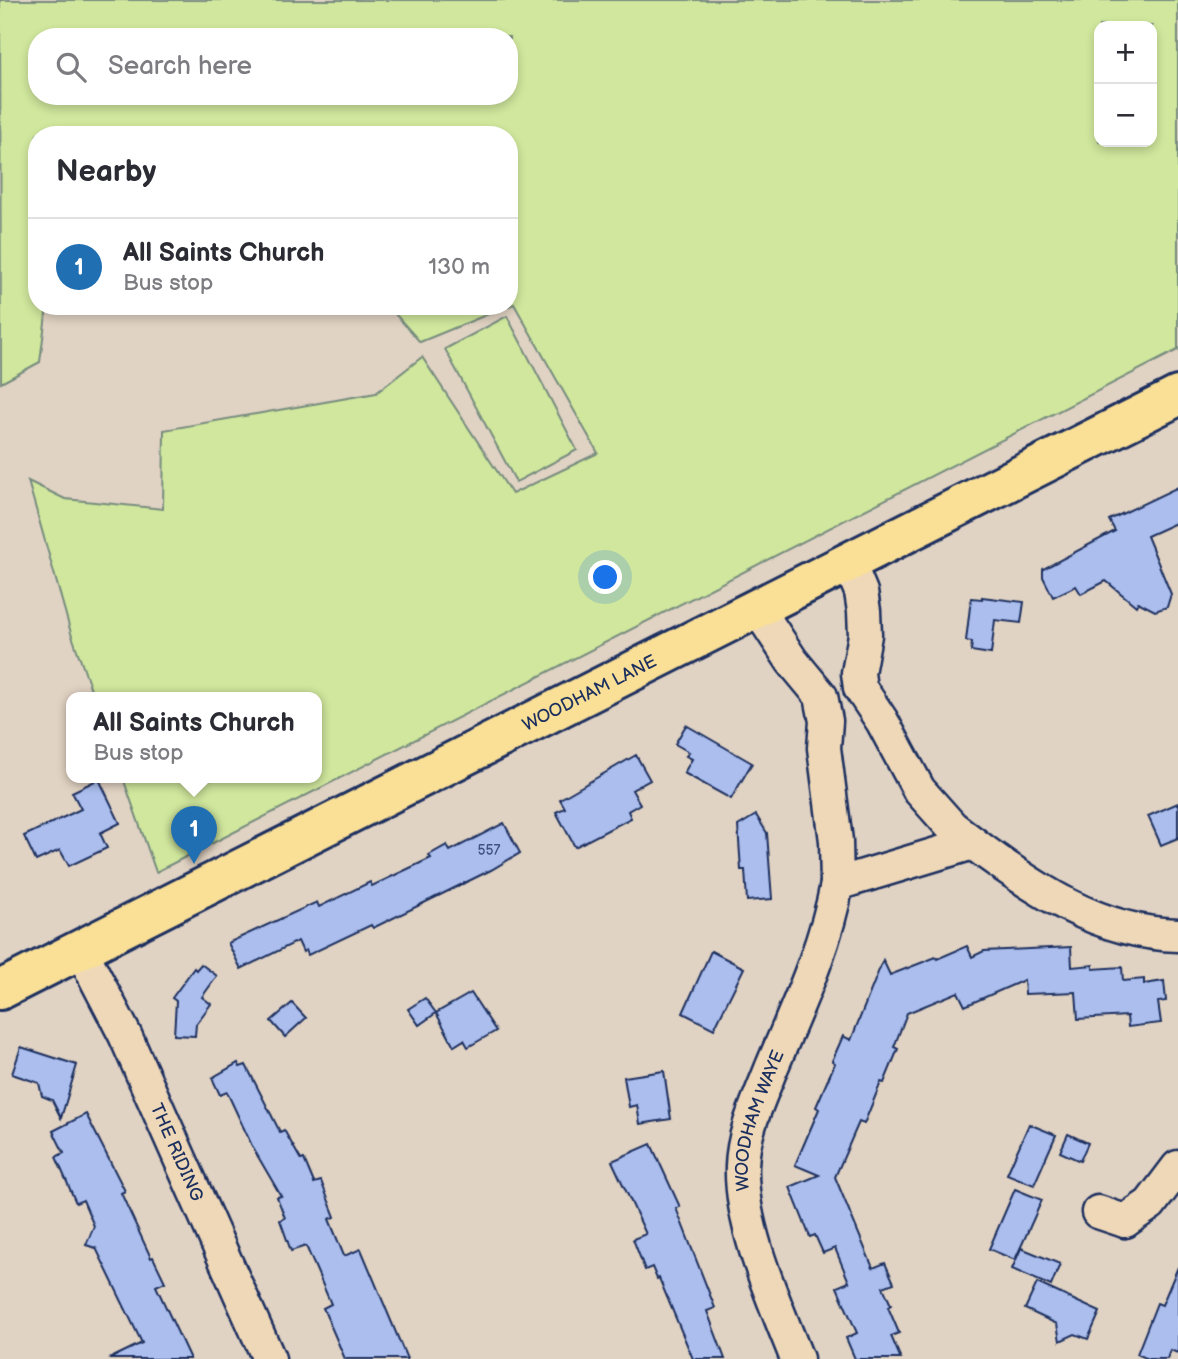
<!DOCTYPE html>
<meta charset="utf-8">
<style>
:root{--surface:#fff;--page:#f7f7f7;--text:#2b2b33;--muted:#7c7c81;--line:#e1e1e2;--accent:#1f6fb2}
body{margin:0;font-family:"Balsamiq Sans",sans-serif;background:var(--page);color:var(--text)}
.controls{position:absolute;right:21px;top:21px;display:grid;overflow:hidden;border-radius:14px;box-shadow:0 4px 10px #0003}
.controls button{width:63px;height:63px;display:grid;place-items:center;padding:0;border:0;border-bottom:2px solid var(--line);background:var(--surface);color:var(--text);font:35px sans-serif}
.you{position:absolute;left:606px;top:578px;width:24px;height:24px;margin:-18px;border:5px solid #fff;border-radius:50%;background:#1a73e8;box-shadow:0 0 0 10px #1a73e833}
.badge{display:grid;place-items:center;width:46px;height:46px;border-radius:50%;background:var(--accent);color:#fff;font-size:23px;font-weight:700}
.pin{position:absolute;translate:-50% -58px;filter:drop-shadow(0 2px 4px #0008)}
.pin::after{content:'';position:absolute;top:37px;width:24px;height:21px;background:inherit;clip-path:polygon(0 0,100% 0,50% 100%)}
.popup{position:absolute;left:66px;top:692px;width:256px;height:91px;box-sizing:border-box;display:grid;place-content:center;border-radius:14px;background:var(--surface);filter:drop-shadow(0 2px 5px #0005);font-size:23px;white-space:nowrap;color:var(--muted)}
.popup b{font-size:26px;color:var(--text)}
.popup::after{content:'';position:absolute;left:50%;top:100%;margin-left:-14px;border:14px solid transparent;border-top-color:var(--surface)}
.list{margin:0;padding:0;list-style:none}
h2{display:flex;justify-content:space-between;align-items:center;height:91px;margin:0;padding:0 28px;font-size:30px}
h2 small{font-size:23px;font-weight:400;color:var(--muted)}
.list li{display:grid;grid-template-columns:46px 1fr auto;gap:21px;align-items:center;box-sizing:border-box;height:98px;padding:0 28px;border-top:2px solid var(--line)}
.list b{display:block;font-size:26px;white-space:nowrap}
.list p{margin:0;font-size:23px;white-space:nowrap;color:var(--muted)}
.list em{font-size:23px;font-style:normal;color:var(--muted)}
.icon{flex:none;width:38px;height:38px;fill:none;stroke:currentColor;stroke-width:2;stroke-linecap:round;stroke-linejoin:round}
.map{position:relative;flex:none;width:1178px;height:1359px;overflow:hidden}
.search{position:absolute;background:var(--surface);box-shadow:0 4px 10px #0003;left:28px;top:28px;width:490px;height:77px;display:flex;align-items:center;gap:18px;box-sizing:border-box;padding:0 24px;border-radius:28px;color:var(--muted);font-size:26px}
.panel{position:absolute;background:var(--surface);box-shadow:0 4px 10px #0003;left:28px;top:126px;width:490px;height:189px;border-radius:28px}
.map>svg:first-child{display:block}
.green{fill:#d0e79d;stroke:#768b7e;stroke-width:2;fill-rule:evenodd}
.building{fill:#abbeed;stroke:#1b2f5e;stroke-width:2}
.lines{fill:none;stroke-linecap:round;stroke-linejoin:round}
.minor-casing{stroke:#1b2f5e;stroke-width:37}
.major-casing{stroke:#1b2f5e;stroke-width:44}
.minor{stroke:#efd8b8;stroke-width:32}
.major{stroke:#fadf96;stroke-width:38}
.labels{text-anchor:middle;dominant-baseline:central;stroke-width:7;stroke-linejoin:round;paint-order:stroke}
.number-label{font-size:14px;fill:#3f5382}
.street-label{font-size:18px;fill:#1b2f5e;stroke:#efd8b8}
</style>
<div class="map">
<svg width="1178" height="1359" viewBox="0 0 1178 1359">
<rect width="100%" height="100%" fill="#e1d3c3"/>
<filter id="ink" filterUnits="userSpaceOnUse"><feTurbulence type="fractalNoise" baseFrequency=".0143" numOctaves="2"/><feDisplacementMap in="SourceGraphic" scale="14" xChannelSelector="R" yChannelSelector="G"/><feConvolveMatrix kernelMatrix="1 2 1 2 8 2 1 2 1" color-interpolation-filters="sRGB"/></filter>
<g filter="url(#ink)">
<g class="green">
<path d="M 0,0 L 1178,0 L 1178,350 L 156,872 L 123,778 L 316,778 L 316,698 L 94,698 L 71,633 L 28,481 L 65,499 L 163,509 L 164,430 L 376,393 L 422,357 L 512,494 L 598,453 L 514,304 L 509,306 L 509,135 L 201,135 L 170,130 L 162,135 L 37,135 L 37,306 L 47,306 L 40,362 L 1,383 ZM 1099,26 L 1152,26 L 1152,142 L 1099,142 ZM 37,37 L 509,37 L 509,96 L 37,96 Z"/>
<polygon points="388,306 508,306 420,342"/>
<polygon points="507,316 577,450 516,482 445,349"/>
</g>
<g class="building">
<polygon points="1178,487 1178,522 1147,536 1171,594 1167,607 1155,611 1138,602 1136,606 1106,581 1081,594 1076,586 1053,597 1043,577 1043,569 1115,531 1109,520"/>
<polygon points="982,597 1024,602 1021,623 995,620 991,654 971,651 972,642 966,641 971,598 982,599"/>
<polygon points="686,725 752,763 731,799 684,773 692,759 686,756 689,752 675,744"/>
<polygon points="636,755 650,780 632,790 640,804 628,811 631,818 575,847 556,812 565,808 560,799"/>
<polygon points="99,779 120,823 100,833 107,848 69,866 60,850 36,861 24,836 81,809 72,792"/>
<polygon points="1178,803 1178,838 1161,845 1148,816"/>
<polygon points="756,815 767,833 772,899 747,901 745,870 741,870 738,826"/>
<polygon points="504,823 520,853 491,870 373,928 371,925 308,955 306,950 303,952 298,941 241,969 228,943 317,902 319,907 370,882 372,886 431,858 429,855 447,845 450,851"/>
<polygon points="967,946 972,957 984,951 1071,947 1072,967 1093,965 1093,969 1122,967 1123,981 1144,979 1144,984 1164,981 1166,1001 1158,1002 1161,1023 1128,1027 1127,1016 1078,1019 1076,992 1025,994 1024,980 965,1006 958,992 907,1013 894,1047 898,1049 884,1083 881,1082 864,1124 859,1122 835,1177 873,1268 885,1263 894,1283 883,1287 891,1305 888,1307 899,1333 891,1336 901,1359 855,1359 846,1338 857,1333 837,1287 849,1282 835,1248 823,1253 815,1235 810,1237 790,1187 819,1175 795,1165 819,1109 816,1107 835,1063 832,1061 843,1036 851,1040 883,960 890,975 936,957 937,959"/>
<polygon points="711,951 744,968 714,1029 683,1013"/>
<polygon points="201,964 217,976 202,997 211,1004 196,1024 195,1036 174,1035 176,1001 172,998 194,968 196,970"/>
<polygon points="471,993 496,1031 468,1047 464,1040 454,1046 436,1013"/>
<polygon points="425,998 436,1013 419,1025 408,1009"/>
<polygon points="292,1003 306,1018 285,1037 271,1021"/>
<polygon points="21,1047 77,1065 61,1118 52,1100 42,1096 39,1083 12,1074"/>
<polygon points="238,1063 240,1067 246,1065 280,1132 284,1130 301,1160 304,1159 314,1183 321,1181 335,1217 329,1219 344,1256 361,1249 407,1359 345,1359 323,1308 331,1304 306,1246 291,1251 280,1220 285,1218 277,1197 281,1196 253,1148 227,1092 220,1095 212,1078"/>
<polygon points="664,1071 671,1119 640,1124 637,1105 629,1107 624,1077"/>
<polygon points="86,1114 125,1191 121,1193 151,1258 153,1257 165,1282 156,1286 190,1359 109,1359 142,1343 96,1248 86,1245 94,1226 83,1200 76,1203 56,1157 64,1153 53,1131"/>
<polygon points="1029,1124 1056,1135 1034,1185 1007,1174"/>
<polygon points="1068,1134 1088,1143 1080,1161 1060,1152"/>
<polygon points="651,1144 680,1207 676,1208 715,1308 707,1311 725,1359 693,1359 659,1278 657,1279 652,1267 645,1270 633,1239 646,1234 612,1161"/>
<polygon points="1015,1189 1042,1200 1015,1260 989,1249"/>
<polygon points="1021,1248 1060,1264 1051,1286 1012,1269"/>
<polygon points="1178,1267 1178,1353 1170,1350 1167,1359 1148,1359 1137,1354 1157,1303 1162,1305"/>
<polygon points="1037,1283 1100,1312 1088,1339 1075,1334 1060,1341 1057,1324 1025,1309"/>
</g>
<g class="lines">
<g class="minor-casing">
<g id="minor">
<polyline points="849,563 861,592 864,611 865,635 858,673 860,688 882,721 919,790 952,827 973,843"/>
<polyline points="758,609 792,661 821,696 826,721 824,748 836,841 837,884"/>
<path id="s1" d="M 81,950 L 125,1035 L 269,1359"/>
<polyline points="1098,1212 1125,1221"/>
<polyline points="1125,1221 1150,1204 1178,1167"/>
<path id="s2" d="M 797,1359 C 775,1303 740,1227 742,1166 C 743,1132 759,1100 771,1069 C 796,1009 825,949 837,884 L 973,843 C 1034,889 1099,933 1178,935"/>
</g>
</g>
<g class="major-casing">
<g id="major">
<path id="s3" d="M 0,990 L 1178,396"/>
</g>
</g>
<use href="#minor" class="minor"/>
<use href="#major" class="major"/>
</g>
</g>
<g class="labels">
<g class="number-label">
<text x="489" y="850">557</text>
</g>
<g class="street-label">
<text stroke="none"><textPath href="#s3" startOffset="660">WOODHAM LANE</textPath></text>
<text stroke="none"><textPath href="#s2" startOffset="250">WOODHAM WAYE</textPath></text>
<text stroke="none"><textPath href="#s1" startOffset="224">THE RIDING</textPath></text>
</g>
</g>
</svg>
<div class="controls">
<button>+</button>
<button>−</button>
</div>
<div class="you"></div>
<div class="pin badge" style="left:194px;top:864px">1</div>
<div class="popup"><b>All Saints Church</b>Bus stop</div>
<div class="search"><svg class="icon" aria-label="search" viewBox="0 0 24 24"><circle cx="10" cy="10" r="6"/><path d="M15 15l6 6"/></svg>Search here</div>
<section class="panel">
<h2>Nearby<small></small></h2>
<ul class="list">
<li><span class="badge">1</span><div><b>All Saints Church</b><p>Bus stop</p></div><em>130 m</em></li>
</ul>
</section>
</div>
